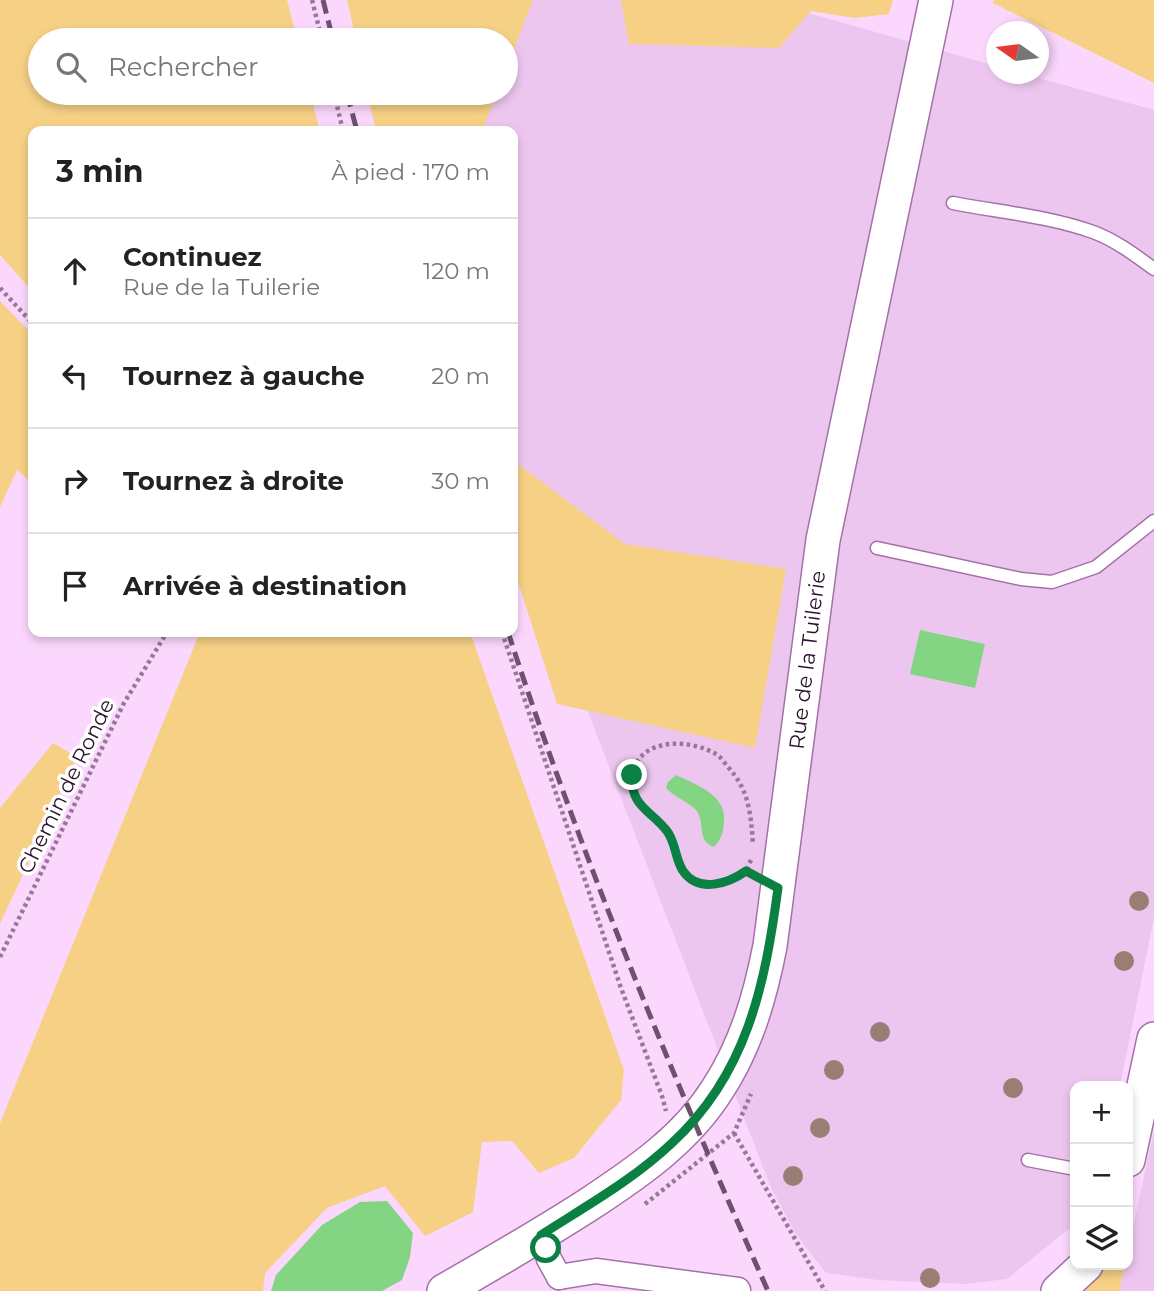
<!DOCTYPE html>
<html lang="fr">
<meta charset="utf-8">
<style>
:root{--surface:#fff;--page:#f6f6f6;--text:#222;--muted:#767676;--line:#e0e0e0}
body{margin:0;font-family:Montserrat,sans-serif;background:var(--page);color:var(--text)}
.controls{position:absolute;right:21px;bottom:21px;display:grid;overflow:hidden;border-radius:14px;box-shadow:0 4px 10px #0003}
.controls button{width:63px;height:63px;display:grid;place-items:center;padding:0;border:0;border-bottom:2px solid var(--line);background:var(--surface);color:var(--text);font:35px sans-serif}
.compass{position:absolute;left:986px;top:21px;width:63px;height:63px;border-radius:50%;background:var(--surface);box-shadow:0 4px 10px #0003;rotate:284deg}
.stop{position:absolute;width:21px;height:21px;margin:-16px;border:5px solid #0b8043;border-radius:50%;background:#fff}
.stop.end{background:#0b8043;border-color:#fff;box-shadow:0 2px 7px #0008}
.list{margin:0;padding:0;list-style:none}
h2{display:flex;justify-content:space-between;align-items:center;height:91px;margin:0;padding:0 28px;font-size:30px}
h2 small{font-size:23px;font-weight:400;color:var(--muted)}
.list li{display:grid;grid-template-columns:46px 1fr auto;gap:21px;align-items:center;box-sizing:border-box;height:105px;padding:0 28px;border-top:2px solid var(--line)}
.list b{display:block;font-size:26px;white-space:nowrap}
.list p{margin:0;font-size:23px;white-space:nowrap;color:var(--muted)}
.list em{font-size:23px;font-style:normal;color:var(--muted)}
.icon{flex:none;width:38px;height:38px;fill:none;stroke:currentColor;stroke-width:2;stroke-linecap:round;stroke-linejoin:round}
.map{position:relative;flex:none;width:1154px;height:1291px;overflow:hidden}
.search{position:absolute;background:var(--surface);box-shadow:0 4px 10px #0003;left:28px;top:28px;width:490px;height:77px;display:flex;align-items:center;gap:18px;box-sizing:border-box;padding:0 24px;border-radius:38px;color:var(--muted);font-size:26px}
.panel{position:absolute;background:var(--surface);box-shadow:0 4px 10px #0003;left:28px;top:126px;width:490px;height:511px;border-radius:14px}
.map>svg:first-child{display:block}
.built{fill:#edc6ef}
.green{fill:#f6d185}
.water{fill:#83d483}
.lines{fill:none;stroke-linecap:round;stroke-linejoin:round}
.lane-casing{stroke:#a570a9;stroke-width:15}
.street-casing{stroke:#a570a9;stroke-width:27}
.secondary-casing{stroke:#a570a9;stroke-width:36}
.path{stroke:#967998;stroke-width:4.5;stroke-dasharray:3.5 3.5;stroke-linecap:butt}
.lane{stroke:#fff;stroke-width:12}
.street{stroke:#fff;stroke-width:24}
.secondary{stroke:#fff;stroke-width:33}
.rail{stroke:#6c526e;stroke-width:5;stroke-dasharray:14 7;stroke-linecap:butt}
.tree{fill:#997e74}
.route{stroke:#0b8043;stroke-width:9}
.labels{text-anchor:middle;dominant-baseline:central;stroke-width:7;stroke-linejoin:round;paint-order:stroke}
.street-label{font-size:21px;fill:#271229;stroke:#fff}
</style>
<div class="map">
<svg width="1154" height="1291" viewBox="0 0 1154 1291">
<rect width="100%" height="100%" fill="#fbd7fd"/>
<g class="built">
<polygon points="519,0 762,0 996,66 996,74 1025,74 1154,110 1154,918 1120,1086 1075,1086 1075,1224 1007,1279 966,1284 878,1280 826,1273 795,1233 771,1188 513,517 513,131 481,131 492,93 506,93 506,45"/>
<polygon points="1154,1131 1154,1291 1119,1291 1125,1265 1128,1265 1128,1251"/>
</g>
<g class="green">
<polygon points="0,0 287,0 297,40 40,40 40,93 310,93 320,131 33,131 33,292 0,255"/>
<polygon points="347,0 533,0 506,70 506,40 356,40"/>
<polygon points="621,0 893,0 889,14 855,18 811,11 779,48 629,44"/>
<polygon points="994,0 1154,0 1154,83 993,3"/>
<polygon points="367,93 497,93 482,131 376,131"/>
<polygon points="0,301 33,335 33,484 17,470 0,507"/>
<polygon points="513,451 519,465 625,544 786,569 755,748 557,704 513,566"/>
<polygon points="200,632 470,632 624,1070 621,1100 574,1158 539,1173 512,1141 482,1142 473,1212 425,1236 385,1186 327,1208 265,1273 263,1291 0,1291 0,1123"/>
<polygon points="53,743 77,757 0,924 0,808"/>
<polygon points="1105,1265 1125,1265 1119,1291 1081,1291"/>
</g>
<g class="water">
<polygon points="920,630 985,644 975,688 910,674"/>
<path d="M 676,775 C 697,785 727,795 724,822 C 723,833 722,838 714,847 C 697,841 705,826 698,813 C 694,804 676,799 666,788 L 668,782 Z"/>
<polygon points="387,1201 413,1233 410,1257 402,1280 382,1291 271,1291 276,1275 322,1225 360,1202"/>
</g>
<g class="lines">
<g class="lane-casing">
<g id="lane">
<path d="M 953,203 C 999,212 1048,216 1093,232 C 1115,240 1135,255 1154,269"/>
<polyline points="877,548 1021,579 1052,582 1096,567 1154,521"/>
<polyline points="1028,1160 1075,1169"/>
</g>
</g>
<g class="street-casing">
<g id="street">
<polyline points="541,1235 549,1259 559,1277"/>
<polyline points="559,1277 596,1271 738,1290"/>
</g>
</g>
<g class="secondary-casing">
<g id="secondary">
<polyline points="1128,1160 1154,1039"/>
<path d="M 444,1291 C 493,1263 543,1234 591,1203 C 638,1172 686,1139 717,1090 C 746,1046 760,997 770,946 L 823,540 L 936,0"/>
<polyline points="1058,1291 1086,1265"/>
</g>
</g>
<g class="path">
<polyline points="312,0 322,40"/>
<polyline points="334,93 343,131"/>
<polyline points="0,288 33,324"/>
<polyline points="502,632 621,988 662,1096 666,1111"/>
<polyline points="751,860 746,871 752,874"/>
<path d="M 746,871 C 729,883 699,893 684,871 C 677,862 677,846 671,836 C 660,819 640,812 633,792 C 631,786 631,778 633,771 C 643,737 690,739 716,754 C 720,756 724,762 727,766 C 749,789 751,814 753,845"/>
<polyline points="0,957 124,703 167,632"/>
<polyline points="734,1133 825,1291"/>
<polyline points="645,1204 734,1133 751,1094"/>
</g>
<use href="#lane" class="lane"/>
<use href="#street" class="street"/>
<use href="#secondary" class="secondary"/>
<g class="rail">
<polyline points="323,0 333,40"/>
<polyline points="347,93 357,131"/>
<path d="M 508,632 C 581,856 672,1075 768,1291"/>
</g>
</g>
<g class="tree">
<circle cx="1139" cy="901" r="10"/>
<circle cx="1124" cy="961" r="10"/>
<circle cx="880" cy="1032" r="10"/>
<circle cx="834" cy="1070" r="10"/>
<circle cx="1013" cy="1088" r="10"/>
<circle cx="820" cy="1128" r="10"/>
<circle cx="793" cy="1176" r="10"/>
<circle cx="930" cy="1278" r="10"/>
</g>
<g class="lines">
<path class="route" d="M 546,1248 L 541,1235 C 586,1206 633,1180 672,1143 C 747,1074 765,985 778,888 L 746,871 C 729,883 699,894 683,871 C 675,859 676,843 667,831 C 650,809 631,808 632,775"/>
</g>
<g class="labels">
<g class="street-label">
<text transform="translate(807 660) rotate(-83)">Rue de la Tuilerie</text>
<text transform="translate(66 786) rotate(-64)">Chemin de Ronde</text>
</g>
</g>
</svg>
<div class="controls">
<button>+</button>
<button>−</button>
<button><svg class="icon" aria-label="layers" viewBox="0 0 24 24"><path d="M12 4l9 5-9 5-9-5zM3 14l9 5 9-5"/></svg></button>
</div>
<svg class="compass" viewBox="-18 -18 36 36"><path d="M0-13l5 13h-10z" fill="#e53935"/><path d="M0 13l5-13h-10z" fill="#767676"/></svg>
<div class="stop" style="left:546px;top:1248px"></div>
<div class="stop end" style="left:632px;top:775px"></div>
<div class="search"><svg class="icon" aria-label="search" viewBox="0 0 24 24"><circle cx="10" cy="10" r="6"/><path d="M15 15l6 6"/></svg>Rechercher</div>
<section class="panel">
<h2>3 min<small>À pied · 170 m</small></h2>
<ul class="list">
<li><svg class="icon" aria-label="ahead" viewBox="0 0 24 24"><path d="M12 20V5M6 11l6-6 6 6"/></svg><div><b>Continuez</b><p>Rue de la Tuilerie</p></div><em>120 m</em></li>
<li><svg class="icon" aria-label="left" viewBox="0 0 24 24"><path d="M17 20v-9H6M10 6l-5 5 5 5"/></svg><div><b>Tournez à gauche</b></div><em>20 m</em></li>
<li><svg class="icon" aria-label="right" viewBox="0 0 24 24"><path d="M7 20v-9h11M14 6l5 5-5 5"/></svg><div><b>Tournez à droite</b></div><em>30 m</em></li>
<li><svg class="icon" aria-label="arrive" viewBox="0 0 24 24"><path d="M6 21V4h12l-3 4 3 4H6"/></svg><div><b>Arrivée à destination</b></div></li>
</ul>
</section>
</div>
